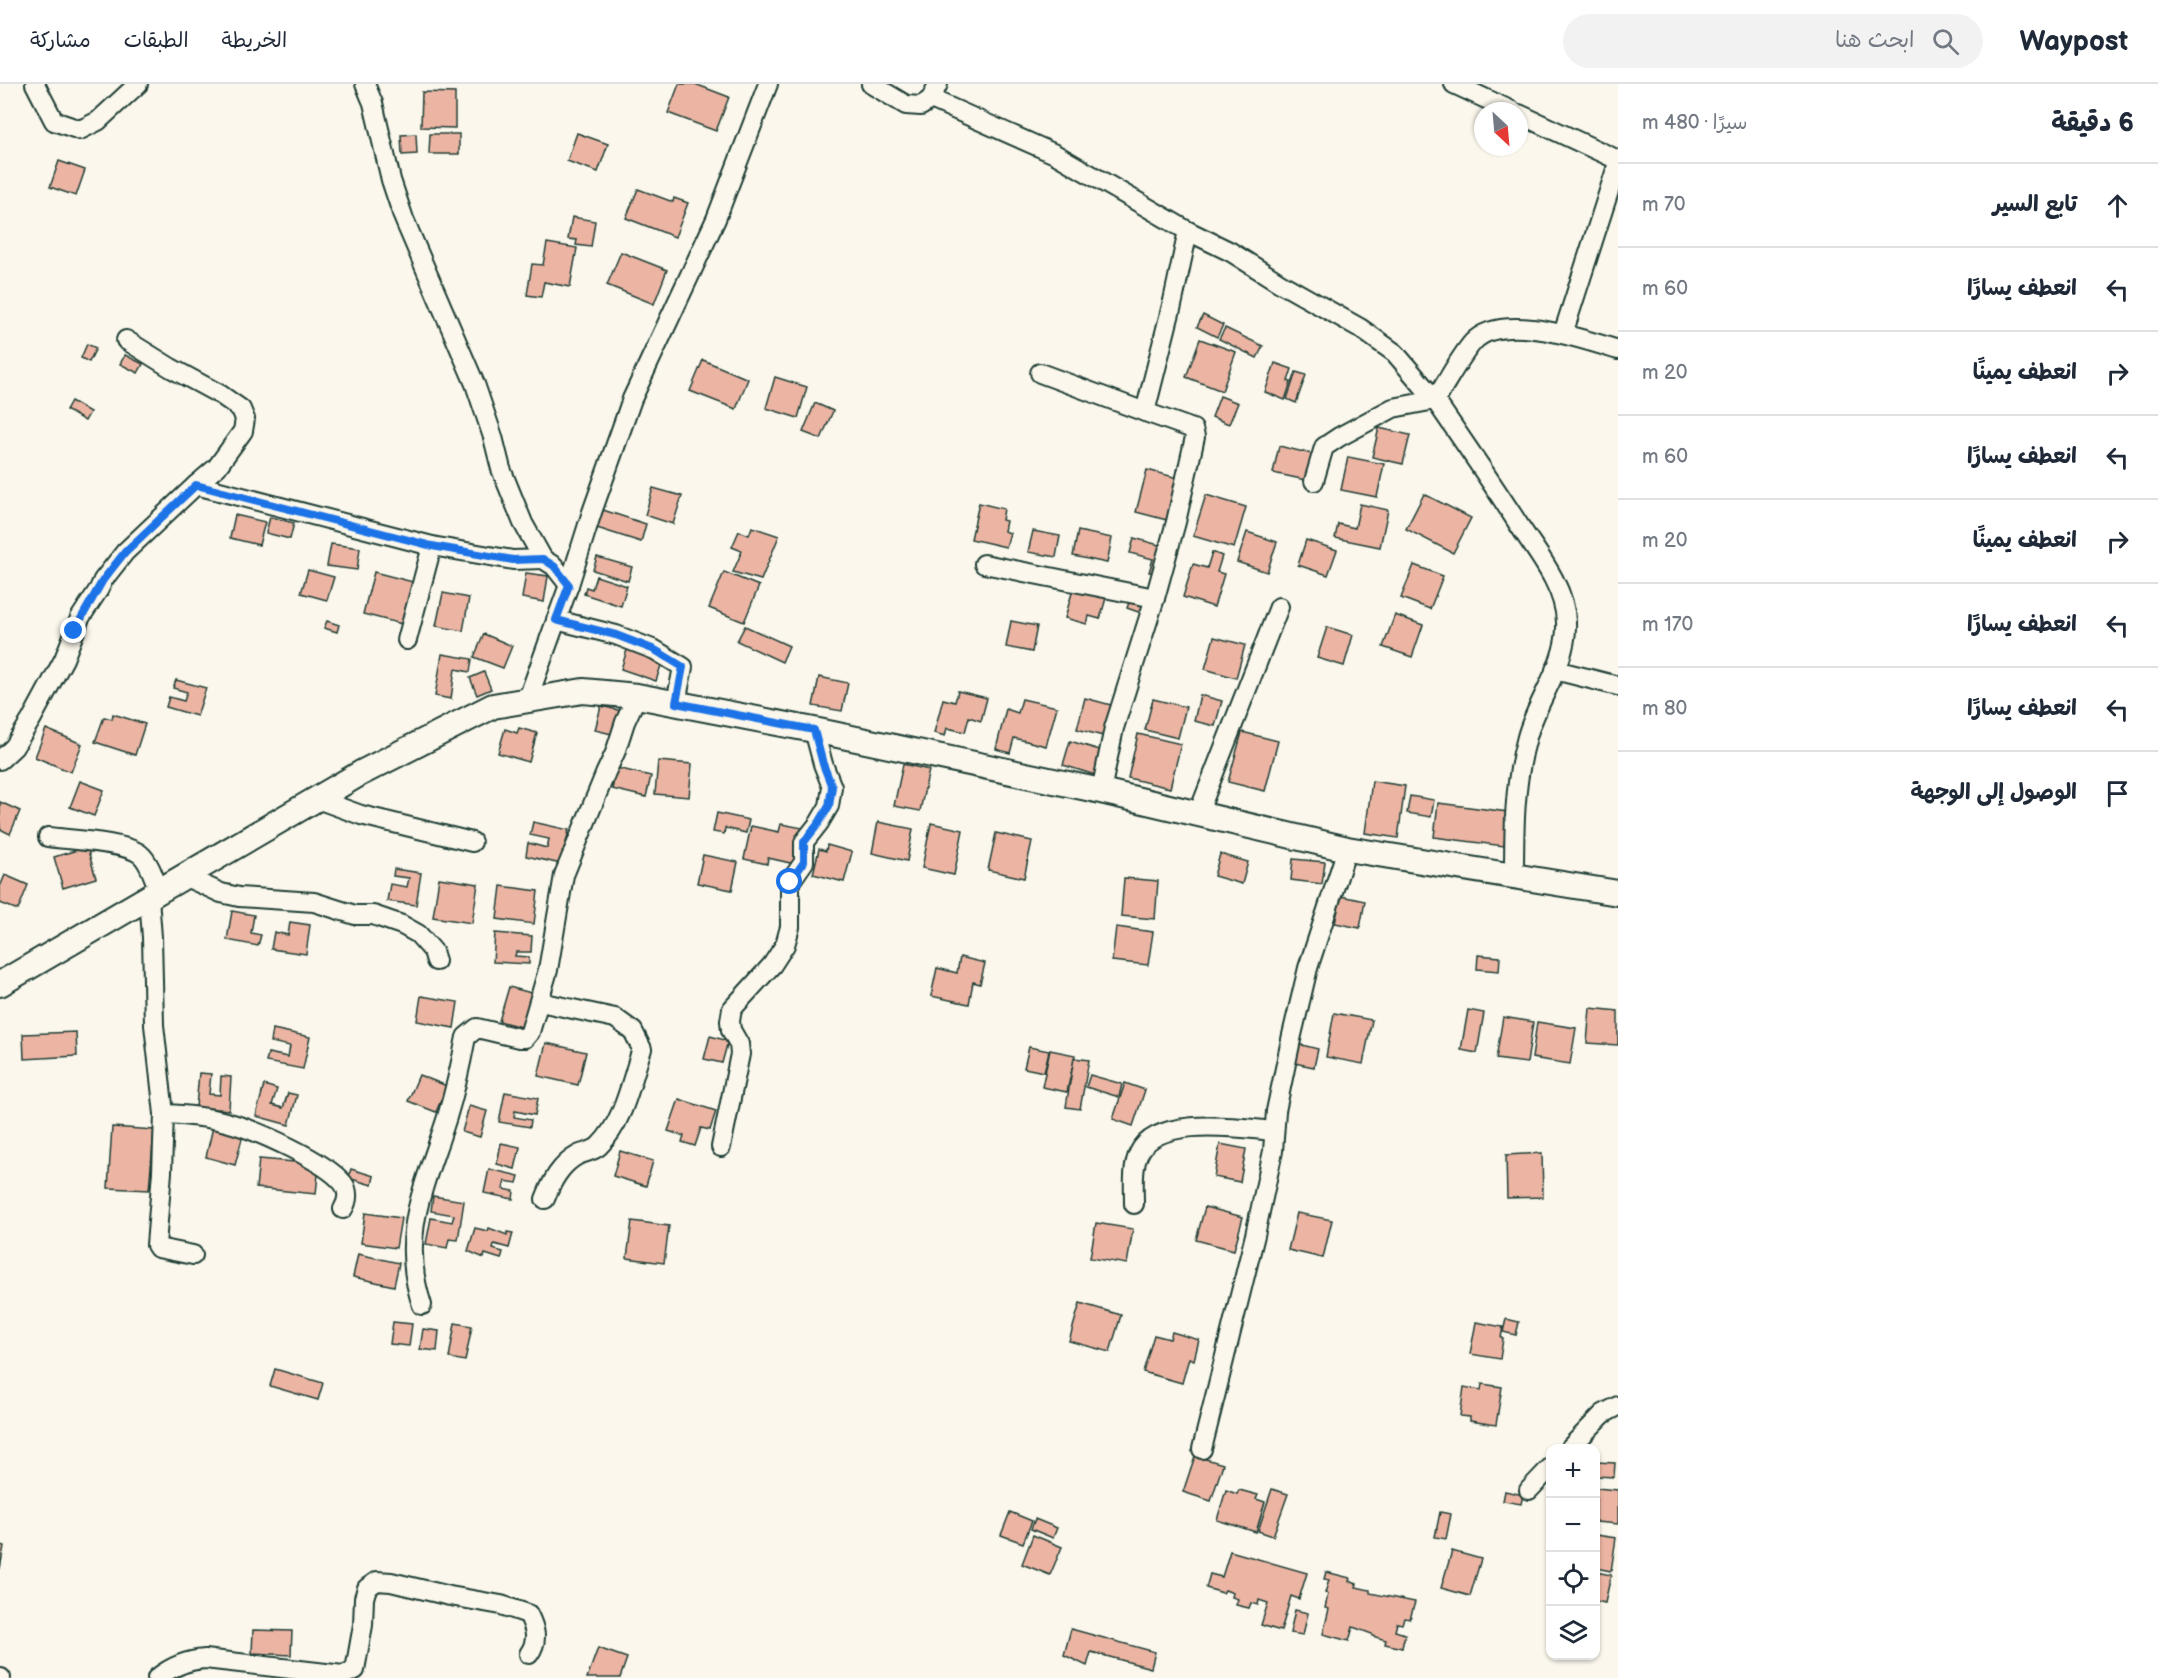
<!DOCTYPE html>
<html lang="ar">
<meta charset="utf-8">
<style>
:root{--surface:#fff;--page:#f2f2f3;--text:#1f2937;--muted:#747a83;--line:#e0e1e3}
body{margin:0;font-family:"Balsamiq Sans","Playpen Sans Arabic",sans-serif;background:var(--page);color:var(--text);direction:rtl}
.controls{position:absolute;right:18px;bottom:18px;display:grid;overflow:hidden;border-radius:12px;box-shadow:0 2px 4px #0004}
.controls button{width:54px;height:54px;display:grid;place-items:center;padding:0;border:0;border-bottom:2px solid var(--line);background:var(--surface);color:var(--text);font:30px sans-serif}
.compass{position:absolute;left:1474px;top:18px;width:54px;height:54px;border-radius:50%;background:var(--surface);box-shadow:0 2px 4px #0004;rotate:154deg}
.stop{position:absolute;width:18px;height:18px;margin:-14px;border:4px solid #1a73e8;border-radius:50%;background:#fff}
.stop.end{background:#1a73e8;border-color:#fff;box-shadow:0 2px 6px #0008}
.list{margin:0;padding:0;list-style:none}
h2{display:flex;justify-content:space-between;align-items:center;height:78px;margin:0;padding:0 24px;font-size:26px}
h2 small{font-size:20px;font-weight:400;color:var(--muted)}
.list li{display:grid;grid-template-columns:39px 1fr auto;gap:18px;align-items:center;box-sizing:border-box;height:84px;padding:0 24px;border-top:2px solid var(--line)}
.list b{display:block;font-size:22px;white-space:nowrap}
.list em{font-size:20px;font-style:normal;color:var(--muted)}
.icon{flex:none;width:33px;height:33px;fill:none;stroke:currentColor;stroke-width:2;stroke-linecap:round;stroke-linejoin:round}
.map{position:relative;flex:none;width:1618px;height:1594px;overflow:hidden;direction:ltr}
header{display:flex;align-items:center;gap:36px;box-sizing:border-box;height:84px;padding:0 30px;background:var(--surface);border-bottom:2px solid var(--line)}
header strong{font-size:28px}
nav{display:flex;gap:33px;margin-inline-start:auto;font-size:21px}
.search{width:420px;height:54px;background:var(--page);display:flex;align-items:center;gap:15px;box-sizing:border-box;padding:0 21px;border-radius:33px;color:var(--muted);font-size:22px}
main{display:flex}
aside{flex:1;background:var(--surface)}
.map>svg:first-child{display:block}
.building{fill:#ecb4a3;stroke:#1f3d34;stroke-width:1.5}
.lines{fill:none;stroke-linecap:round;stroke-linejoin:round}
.street-casing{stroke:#1f3d34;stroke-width:22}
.secondary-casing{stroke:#1f3d34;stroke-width:28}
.street{stroke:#fbf7ec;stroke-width:18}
.secondary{stroke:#fbf7ec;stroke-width:24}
.route{stroke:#1a73e8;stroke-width:8}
</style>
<header>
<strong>Waypost</strong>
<div class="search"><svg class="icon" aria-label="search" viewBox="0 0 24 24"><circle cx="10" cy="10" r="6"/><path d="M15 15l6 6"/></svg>ابحث هنا</div>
<nav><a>الخريطة</a><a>الطبقات</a><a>مشاركة</a></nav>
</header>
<main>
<aside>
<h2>6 دقيقة<small>سيرًا · 480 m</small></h2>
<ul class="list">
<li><svg class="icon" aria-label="ahead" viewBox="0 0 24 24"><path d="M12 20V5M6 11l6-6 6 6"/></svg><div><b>تابع السير</b></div><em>70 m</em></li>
<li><svg class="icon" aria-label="left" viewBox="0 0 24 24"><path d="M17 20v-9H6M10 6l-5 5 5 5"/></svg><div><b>انعطف يسارًا</b></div><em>60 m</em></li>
<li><svg class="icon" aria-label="right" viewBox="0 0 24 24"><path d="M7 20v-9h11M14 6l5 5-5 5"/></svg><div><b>انعطف يمينًا</b></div><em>20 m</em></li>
<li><svg class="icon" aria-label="left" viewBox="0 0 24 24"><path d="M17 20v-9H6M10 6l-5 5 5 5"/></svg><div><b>انعطف يسارًا</b></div><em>60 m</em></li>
<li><svg class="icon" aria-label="right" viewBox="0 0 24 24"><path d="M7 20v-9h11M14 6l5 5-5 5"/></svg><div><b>انعطف يمينًا</b></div><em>20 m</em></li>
<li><svg class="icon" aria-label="left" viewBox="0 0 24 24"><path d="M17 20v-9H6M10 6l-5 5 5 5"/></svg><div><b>انعطف يسارًا</b></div><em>170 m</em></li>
<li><svg class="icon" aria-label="left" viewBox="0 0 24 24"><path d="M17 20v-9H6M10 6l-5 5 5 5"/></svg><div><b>انعطف يسارًا</b></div><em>80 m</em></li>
<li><svg class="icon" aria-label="arrive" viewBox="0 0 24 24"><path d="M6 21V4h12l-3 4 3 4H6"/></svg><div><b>الوصول إلى الوجهة</b></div></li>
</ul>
</aside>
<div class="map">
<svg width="1618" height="1594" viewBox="0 0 1618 1594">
<rect width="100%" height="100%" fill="#fbf7ec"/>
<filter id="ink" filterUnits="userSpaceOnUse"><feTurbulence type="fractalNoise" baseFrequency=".0167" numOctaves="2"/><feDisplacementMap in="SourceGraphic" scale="12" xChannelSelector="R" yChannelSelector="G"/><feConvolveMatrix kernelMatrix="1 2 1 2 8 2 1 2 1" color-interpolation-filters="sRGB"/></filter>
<g filter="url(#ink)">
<g class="building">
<polygon points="679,0 695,0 729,13 716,47 668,29"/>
<polygon points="422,8 455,9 455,44 421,43"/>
<polygon points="577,49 608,60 598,88 567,77"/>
<polygon points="416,50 417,70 402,71 401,51"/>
<polygon points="430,50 459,50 459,70 429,70"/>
<polygon points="59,77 85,86 76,112 50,103"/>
<polygon points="638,105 673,118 674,114 688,119 675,153 626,134"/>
<polygon points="572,133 595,137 591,163 576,161 577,156 568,155"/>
<polygon points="547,159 577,164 570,203 544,198 541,213 527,211 532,180 543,181"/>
<polygon points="621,168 667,186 654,220 607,201"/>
<polygon points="1203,231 1223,241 1217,253 1197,243"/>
<polygon points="1225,244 1263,262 1257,274 1219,255"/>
<polygon points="1200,255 1236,268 1222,307 1186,293"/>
<polygon points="87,260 96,264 89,278 81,274"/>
<polygon points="125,271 143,280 138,289 120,280"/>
<polygon points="703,276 748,295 736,325 690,307"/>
<polygon points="1275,279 1292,285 1288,297 1291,298 1285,316 1265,308"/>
<polygon points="1296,288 1306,291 1296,319 1287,315"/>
<polygon points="775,293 807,303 798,334 766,324"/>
<polygon points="1220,312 1238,319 1229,340 1212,333"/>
<polygon points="71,317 90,328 85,337 66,326"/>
<polygon points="815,319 833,327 821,355 803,348"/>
<polygon points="1379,344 1410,351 1403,380 1372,373"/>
<polygon points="1279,362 1312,370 1306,396 1273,389"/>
<polygon points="1348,373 1384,380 1377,413 1341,406"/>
<polygon points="1147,386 1178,394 1167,436 1136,428"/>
<polygon points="653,404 682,412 673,440 645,431"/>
<polygon points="1424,410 1471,434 1453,469 1406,445"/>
<polygon points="1206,411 1246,423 1234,464 1193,452"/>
<polygon points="979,419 1004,425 1002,436 1006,437 1004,447 1010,449 1006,463 971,455"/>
<polygon points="1360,420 1388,426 1380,463 1335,454 1338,440 1355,444"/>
<polygon points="603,426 646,440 641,458 597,444"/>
<polygon points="235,431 265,438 259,461 230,454"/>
<polygon points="270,433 294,439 290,455 266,449"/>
<polygon points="752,443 779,452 761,496 733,488 742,467 732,463 739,447 749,451"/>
<polygon points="1033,447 1060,452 1056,473 1028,468"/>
<polygon points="1078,447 1112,454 1107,479 1073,472"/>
<polygon points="1247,448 1277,458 1267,488 1237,478"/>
<polygon points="1134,454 1166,463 1159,490 1149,488 1153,475 1130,469"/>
<polygon points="1306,456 1337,466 1328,491 1298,481"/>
<polygon points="331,460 360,464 357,486 327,482"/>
<polygon points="1212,468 1222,472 1217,488 1224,490 1214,523 1183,513 1193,480 1207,484"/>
<polygon points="597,473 632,483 628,497 593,486"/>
<polygon points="1414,481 1443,492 1430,525 1401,514"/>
<polygon points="308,486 334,493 327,516 301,509"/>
<polygon points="374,488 413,498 402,540 363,530"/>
<polygon points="724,488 759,502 744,538 709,524"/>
<polygon points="526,489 548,492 544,518 522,514"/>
<polygon points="596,492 627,502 621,522 584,510 586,503 592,505"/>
<polygon points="1073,505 1106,514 1100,535 1089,532 1087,540 1065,534"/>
<polygon points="443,509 469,514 463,547 436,542"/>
<polygon points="1131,513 1147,518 1144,530 1127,524"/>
<polygon points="1395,531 1423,541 1412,573 1383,563"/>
<polygon points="327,537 339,541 337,548 324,544"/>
<polygon points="1011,537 1037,542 1032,568 1006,563"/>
<polygon points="745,542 789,562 782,578 737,557"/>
<polygon points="1327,543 1353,551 1344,582 1317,574"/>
<polygon points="484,550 512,562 503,584 474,573"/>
<polygon points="1214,553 1245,561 1236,594 1205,585"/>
<polygon points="628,563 663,575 656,597 621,585"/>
<polygon points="442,570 472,575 470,588 455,585 451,615 435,612"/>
<polygon points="484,588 491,605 477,611 470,594"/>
<polygon points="819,593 848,599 842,627 813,622"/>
<polygon points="176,596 206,604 197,632 166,623 169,613 184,617 187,608 173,604"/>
<polygon points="958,607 987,614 981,637 969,633 965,648 947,644 945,652 934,649 943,615 955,618"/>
<polygon points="1200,611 1222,617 1215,642 1194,637"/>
<polygon points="1085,614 1111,621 1103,652 1077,645"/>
<polygon points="1022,615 1057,623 1046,662 1014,654 1010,669 996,665 1006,625 1018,629"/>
<polygon points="1153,615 1186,623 1178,654 1145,646"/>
<polygon points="601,622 622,627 616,651 595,646"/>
<polygon points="113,630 145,640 135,671 95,658 104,633 112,635"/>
<polygon points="519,644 537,649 529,678 498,669 505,645 517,649"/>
<polygon points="46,645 82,660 71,688 35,673"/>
<polygon points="1242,648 1278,657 1265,707 1228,698"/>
<polygon points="1138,650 1181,660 1170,704 1128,694"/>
<polygon points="1070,657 1103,667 1095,691 1063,681"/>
<polygon points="658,677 692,680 689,713 655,710"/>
<polygon points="903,680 929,686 920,727 894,722"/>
<polygon points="617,684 651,692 646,713 612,705"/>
<polygon points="80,697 104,706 94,732 70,723"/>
<polygon points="1372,697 1405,702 1398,754 1365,749"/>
<polygon points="1410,712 1434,716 1431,733 1407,729"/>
<polygon points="0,718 20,727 10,750 0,745"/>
<polygon points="1438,719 1508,728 1504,762 1434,753"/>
<polygon points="717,729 749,736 746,749 725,744 724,750 713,748"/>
<polygon points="533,738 569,746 561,780 526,772 528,759 547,764 549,755 530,751"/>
<polygon points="878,738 913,745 907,777 872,769"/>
<polygon points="931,739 963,746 954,791 922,784"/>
<polygon points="781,740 803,744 795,780 768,774 767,780 744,775 751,742 779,748"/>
<polygon points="996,749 1032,757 1024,794 988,786"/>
<polygon points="827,761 852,768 844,798 813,790 819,765 826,767"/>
<polygon points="87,763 96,794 63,804 54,773"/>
<polygon points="1220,770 1248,778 1242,800 1214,792"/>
<polygon points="703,771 738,778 732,806 697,799"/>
<polygon points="1293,775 1325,778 1322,800 1291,796"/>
<polygon points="394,785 421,789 416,821 387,817 390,800 407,803 409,794 393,792"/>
<polygon points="5,791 28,801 18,826 0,819 0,803"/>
<polygon points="439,794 478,800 472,839 433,833"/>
<polygon points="1124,794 1158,797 1155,835 1121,832"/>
<polygon points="501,802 538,807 534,840 497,835"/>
<polygon points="1341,812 1365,817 1360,844 1335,839"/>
<polygon points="232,827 254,831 251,849 261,851 258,862 227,856"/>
<polygon points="290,838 310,841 306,870 271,865 274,848 288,851"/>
<polygon points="1116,843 1153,848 1148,881 1112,877"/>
<polygon points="495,849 532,852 531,868 516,868 515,872 529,873 529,880 493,878"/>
<polygon points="1478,871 1500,873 1499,887 1477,885"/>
<polygon points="960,873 985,879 980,900 973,898 969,920 931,912 937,884 957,889"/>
<polygon points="509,903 535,910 525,944 499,937"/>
<polygon points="421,912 458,918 454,944 417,937"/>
<polygon points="1590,924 1618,927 1618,961 1587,959"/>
<polygon points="1468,926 1484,929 1477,969 1461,966"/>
<polygon points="1334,929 1372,936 1363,980 1326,973"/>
<polygon points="1503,933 1533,938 1527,979 1496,975"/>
<polygon points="1537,938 1576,944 1570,980 1532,974"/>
<polygon points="273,945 310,953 303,985 266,978 268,969 288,973 290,962 271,958"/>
<polygon points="76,948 77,972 24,975 23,950"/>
<polygon points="710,952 728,957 722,979 704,975"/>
<polygon points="546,959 586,968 578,1001 538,992"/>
<polygon points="1298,960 1318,965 1314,983 1294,979"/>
<polygon points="1029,963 1049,967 1044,988 1024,984"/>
<polygon points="1050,966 1075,971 1067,1008 1042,1003"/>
<polygon points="1074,974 1089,976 1080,1025 1066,1023"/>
<polygon points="199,989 211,990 209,1010 220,1011 221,992 231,993 229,1026 196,1023"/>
<polygon points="419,991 447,1002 436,1028 408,1017"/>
<polygon points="1090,991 1122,1000 1119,1013 1086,1003"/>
<polygon points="1125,999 1145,1006 1133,1042 1113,1035"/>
<polygon points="264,1001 277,1005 272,1021 283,1024 288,1009 297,1011 289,1041 256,1032"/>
<polygon points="505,1008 538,1014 535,1031 515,1027 514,1033 531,1036 530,1043 499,1038"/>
<polygon points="679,1015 716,1027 710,1046 701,1044 695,1062 682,1058 684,1052 668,1047"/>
<polygon points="469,1022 487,1027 480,1053 462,1048"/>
<polygon points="112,1043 154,1046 149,1106 108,1104"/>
<polygon points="213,1043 243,1051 235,1081 206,1073"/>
<polygon points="501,1059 520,1063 515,1085 497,1080"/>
<polygon points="1220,1060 1246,1065 1240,1098 1214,1093"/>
<polygon points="620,1067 653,1077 646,1102 613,1092"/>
<polygon points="1542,1069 1543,1113 1507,1114 1506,1071"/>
<polygon points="259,1075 319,1080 316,1110 256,1104"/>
<polygon points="351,1085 374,1092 372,1101 348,1094"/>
<polygon points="489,1085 519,1092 517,1099 505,1097 503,1105 514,1107 513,1115 484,1109"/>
<polygon points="433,1112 464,1117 458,1156 449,1155 447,1164 426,1160 431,1134 452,1138 454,1131 431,1127"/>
<polygon points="1205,1123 1243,1133 1234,1166 1196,1156"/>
<polygon points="365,1129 401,1134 396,1164 361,1159"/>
<polygon points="1297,1129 1332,1136 1323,1174 1288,1166"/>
<polygon points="632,1137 669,1142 664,1179 627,1174"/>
<polygon points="1096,1139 1133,1145 1127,1180 1090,1174"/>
<polygon points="475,1144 488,1147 489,1144 507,1151 507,1148 513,1149 509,1164 494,1160 493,1165 503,1168 501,1175 485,1170 484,1174 468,1167"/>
<polygon points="358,1170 399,1179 394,1202 353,1193"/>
<polygon points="1080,1219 1121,1231 1110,1268 1069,1257"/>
<polygon points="1506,1235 1519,1238 1516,1251 1503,1248"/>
<polygon points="393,1238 412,1240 409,1262 390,1260"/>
<polygon points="1476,1238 1503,1243 1501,1254 1503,1255 1500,1275 1470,1270"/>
<polygon points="455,1239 472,1242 465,1277 449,1274"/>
<polygon points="423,1245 439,1247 437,1267 420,1265"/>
<polygon points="1172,1248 1199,1256 1194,1276 1189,1274 1182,1299 1143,1288 1154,1251 1170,1255"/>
<polygon points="275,1285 323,1299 318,1316 270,1302"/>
<polygon points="1482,1300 1502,1303 1496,1341 1470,1337 1470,1333 1460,1332 1464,1303 1481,1306"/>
<polygon points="1195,1372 1223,1380 1211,1417 1183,1408"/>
<polygon points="1596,1378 1615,1379 1614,1393 1596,1392"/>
<polygon points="1596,1404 1618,1406 1618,1440 1596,1438"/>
<polygon points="1272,1405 1288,1410 1273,1452 1258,1447"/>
<polygon points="1226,1406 1237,1410 1239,1406 1258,1411 1256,1415 1265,1418 1256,1448 1217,1436"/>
<polygon points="1505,1407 1523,1411 1521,1420 1503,1417"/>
<polygon points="1010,1428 1032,1437 1023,1459 1001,1451"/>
<polygon points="1440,1428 1451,1430 1446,1455 1435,1453"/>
<polygon points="1035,1435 1057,1444 1053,1454 1031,1445"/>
<polygon points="1033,1451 1062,1463 1050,1491 1022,1480"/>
<polygon points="1596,1451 1616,1454 1611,1487 1596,1484"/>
<polygon points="0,1461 4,1462 0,1485"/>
<polygon points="1230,1467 1307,1489 1299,1515 1291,1512 1281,1547 1261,1541 1268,1519 1259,1516 1258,1521 1251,1519 1249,1524 1236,1521 1238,1515 1232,1513 1233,1509 1225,1506 1223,1509 1206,1504 1210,1490 1222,1493"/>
<polygon points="1452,1467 1481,1475 1470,1512 1441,1504"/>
<polygon points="1326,1488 1350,1494 1349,1497 1357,1500 1356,1503 1370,1506 1370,1509 1415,1518 1410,1535 1404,1534 1402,1540 1397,1539 1395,1547 1405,1550 1402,1564 1385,1560 1386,1556 1372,1552 1372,1550 1353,1543 1349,1557 1323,1550 1329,1525 1325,1524 1328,1510 1325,1509 1329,1496 1324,1495"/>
<polygon points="1596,1488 1611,1491 1605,1519 1596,1517"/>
<polygon points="1295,1526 1308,1529 1303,1551 1290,1549"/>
<polygon points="1071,1545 1155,1568 1151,1584 1091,1568 1087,1582 1064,1571"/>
<polygon points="253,1546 292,1547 291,1571 252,1569"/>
<polygon points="598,1564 627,1574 620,1594 587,1594"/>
</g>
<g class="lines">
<g class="street-casing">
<g id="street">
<polyline points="35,0 54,37 80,46 98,37 138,0"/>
<polyline points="365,0 373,19 391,96 404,135 475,300 493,353 501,385 523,439 543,475 554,482 569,501"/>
<polyline points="871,0 906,21 921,22 931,15 938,0"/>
<polyline points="1454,0 1512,27"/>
<polyline points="931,15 1055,70 1188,147 1231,168 1280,199 1360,244 1395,269 1435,316"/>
<polyline points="1519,30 1618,76"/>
<polyline points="1563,250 1618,79"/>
<polyline points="126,256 171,284 221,311 241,325 245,335 243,347 217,383 196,401"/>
<polyline points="1040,289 1145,328"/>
<polyline points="1314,397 1324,363 1339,353 1393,324 1435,316"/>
<polyline points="984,480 1155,514"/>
<polyline points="556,536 616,551 655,566 683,583 676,619"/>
<polyline points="407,556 432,462"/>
<polyline points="1555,586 1618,602"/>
<polyline points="527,617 569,501 592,428 632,315 716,135 768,0"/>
<polyline points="0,676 14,663 31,636 64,575 80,534 99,505 103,496 125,468 196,401 432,462 513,476 543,475"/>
<polyline points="1101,707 1114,644 1155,514 1176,438 1195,353 1193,345 1145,328 1173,217 1188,147"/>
<polyline points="317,715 361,731 472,758"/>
<polyline points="1198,730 1279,523"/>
<path d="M 48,753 C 70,756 124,758 140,770 C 150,778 155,797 159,808"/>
<polyline points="186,793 221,809 239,813 314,818 355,831 373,831 402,841 418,850 433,867 436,877"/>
<path d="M 1514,793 C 1514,745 1514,699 1527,653 C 1537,615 1568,579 1566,538 C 1565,502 1537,469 1519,441 C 1492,399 1464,358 1435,316 C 1447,298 1459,274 1473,258 C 1501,227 1583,255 1618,266"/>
<polyline points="149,814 152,853 154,941 164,1030 162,1088 156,1161 158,1164 193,1171"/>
<path d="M 540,918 L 615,934 L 633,947 L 642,965 C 631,997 624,1038 599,1062 C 594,1067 585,1068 578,1071 C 560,1081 552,1097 545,1115"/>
<path d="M 164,1030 C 188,1031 211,1033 233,1040 C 260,1048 325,1077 343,1099 C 349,1107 348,1117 343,1125"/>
<polyline points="721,1063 740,970 739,960 731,946 730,937 732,925 772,881 785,861 790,843 790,798 804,778 804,758 819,739 829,722 832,703 823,680 814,646"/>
<path d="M 1134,1120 C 1134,1104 1132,1083 1139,1069 C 1157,1031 1239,1044 1274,1047"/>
<path d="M 422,1221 C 398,1149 426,1100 447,1033 C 455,1007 461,980 466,953 L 477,944 L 519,954 L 525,954 L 530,948 L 548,886 L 564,791 L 606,688 L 615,669 L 625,638 L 637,612"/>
<polyline points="1570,1364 1603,1330 1618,1322"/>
<polyline points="1202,1365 1255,1151 1273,1067 1276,1027 1292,951 1308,884 1347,765"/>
<polyline points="1529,1406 1550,1384"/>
<polyline points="0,1594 1,1594"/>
<path d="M 157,1594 C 171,1583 187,1576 205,1575 L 343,1591 L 355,1586 L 363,1541 L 364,1514 L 367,1504 L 377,1497 L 391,1498 L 450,1512 L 501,1521 L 528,1530 C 535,1544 539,1556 529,1570"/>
</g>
</g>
<g class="secondary-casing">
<polyline id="secondary" points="0,900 361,689 493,622 583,607 637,612 814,646 1101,707 1347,765 1618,809"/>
</g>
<use href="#street" class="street"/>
<use href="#secondary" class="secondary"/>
</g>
</g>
<g class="lines" filter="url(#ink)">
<polyline class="route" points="74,547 103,496 125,468 196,401 432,462 513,476 543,475 554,482 569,501 556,536 616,551 655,566 683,583 676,619 814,646 823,680 832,703 829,722 819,739 804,758 804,778 790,798"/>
</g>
</svg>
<div class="controls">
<button>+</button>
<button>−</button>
<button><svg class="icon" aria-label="locate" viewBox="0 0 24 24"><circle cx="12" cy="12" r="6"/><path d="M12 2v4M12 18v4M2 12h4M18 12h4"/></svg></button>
<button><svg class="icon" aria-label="layers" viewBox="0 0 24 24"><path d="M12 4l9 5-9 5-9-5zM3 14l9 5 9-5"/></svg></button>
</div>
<svg class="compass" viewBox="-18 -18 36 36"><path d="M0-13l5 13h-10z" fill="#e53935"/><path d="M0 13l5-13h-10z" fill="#747a83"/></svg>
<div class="stop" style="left:790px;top:798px"></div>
<div class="stop end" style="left:74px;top:547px"></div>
</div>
</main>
